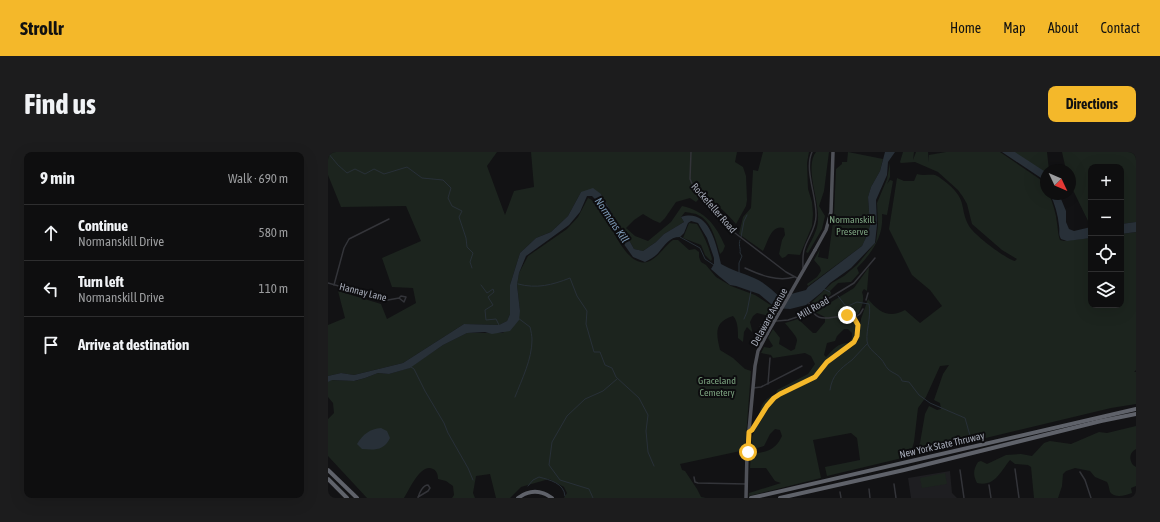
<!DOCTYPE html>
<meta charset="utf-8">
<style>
:root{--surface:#0e0e0f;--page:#1c1c1d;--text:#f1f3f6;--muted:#9b9c9e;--line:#2e2e2f;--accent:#f4b82a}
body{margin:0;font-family:"Asap Condensed",sans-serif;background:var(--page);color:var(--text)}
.controls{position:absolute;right:12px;top:12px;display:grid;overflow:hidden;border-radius:8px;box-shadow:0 4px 16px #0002}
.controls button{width:36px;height:36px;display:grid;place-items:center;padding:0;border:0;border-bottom:1px solid var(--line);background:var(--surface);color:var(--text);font:20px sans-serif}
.compass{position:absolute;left:712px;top:12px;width:36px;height:36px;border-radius:50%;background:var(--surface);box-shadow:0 4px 16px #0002;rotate:134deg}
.stop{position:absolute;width:12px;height:12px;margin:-9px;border:3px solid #f4b82a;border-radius:50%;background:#fff}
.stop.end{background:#f4b82a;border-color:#fff;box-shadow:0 1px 4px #0008}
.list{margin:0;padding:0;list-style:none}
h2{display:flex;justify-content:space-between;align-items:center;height:52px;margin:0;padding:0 16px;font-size:17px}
h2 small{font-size:13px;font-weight:400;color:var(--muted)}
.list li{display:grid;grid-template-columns:26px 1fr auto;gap:12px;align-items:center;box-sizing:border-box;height:56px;padding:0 16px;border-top:1px solid var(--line)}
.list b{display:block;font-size:15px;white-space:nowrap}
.list p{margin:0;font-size:13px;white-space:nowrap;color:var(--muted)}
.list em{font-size:13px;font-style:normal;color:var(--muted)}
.icon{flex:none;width:22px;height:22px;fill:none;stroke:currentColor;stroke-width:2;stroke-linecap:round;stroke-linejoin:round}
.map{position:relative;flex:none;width:808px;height:346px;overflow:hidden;border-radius:8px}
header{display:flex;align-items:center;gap:24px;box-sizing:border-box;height:56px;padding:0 20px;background:var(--accent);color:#111}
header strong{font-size:19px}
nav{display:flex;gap:22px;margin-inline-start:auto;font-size:14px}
.intro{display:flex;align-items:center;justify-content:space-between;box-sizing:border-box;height:96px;padding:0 24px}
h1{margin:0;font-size:28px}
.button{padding:10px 18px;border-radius:8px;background:var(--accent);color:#111;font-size:14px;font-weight:700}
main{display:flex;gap:24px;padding:0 24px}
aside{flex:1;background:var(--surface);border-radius:8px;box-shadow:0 4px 16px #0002}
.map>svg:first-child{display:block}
.built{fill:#1e1e21}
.green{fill:#1c241e;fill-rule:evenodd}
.water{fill:#283038}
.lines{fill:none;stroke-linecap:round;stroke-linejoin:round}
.stream{stroke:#283038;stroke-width:1}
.minor{stroke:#333439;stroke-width:1.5}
.primary{stroke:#4f5158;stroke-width:3.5}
.motorway{stroke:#5f626a;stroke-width:4}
.primary-bridge{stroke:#4f5158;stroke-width:3.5}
.route{stroke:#f4b82a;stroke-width:5}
.labels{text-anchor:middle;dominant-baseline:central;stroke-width:4;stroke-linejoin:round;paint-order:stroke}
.street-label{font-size:10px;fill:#a3a8b5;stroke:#0d0d0f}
.park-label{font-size:10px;fill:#7aa07e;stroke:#0d0d0f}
.water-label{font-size:11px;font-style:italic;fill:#7995b1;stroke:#0d0d0f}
</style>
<header>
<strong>Strollr</strong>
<nav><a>Home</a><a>Map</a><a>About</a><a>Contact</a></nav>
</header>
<div class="intro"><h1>Find us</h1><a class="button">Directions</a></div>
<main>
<aside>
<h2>9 min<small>Walk · 690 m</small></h2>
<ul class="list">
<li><svg class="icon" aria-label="ahead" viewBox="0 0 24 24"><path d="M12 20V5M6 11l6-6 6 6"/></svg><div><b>Continue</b><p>Normanskill Drive</p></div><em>580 m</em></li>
<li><svg class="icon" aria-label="left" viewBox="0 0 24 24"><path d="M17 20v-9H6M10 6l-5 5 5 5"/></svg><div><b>Turn left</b><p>Normanskill Drive</p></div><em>110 m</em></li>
<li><svg class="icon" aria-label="arrive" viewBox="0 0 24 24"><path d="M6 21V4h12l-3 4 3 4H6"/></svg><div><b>Arrive at destination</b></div></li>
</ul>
</aside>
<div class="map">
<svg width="808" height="346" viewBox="0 0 808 346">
<rect width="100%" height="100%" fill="#121214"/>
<polygon class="built" points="622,319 624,341 629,346 583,346 580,326"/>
<g class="green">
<path d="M 0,0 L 169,0 L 159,14 L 177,63 L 186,39 L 206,35 L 203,0 L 409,0 L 407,10 L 415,15 L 418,24 L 419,48 L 418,54 L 408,72 C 399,61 387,51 376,41 L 368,50 L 362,46 L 348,50 L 337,66 L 332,71 L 325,68 L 315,62 L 306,68 L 298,76 L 307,84 L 320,89 L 343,70 L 354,54 C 377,59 388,73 397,94 L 395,99 L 392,102 C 388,89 384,69 370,63 C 367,61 361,61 357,60 L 353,65 L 356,70 L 336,82 L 328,90 L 315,99 L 306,97 L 301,88 L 289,74 L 286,65 L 273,42 L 253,40 L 240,64 L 223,80 L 208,86 L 192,101 L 182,133 L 182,162 L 179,169 L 171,173 L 136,172 L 75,211 L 26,223 L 13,221 L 0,224 L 0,173 L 17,166 L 10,139 L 53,152 L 59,167 L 88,151 L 85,136 L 64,135 L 54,106 L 93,89 L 78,54 L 13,55 L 0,23 Z"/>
<path d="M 435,0 L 481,0 L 479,11 L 480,37 L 484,50 L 485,62 L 484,74 L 472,103 L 460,102 L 457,105 L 454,106 L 451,102 L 454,88 L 457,83 L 456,76 C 443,72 440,90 435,99 L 411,82 L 415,65 L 423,56 L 425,18 L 430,19 Z"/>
<path d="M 488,0 L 501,0 L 496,39 L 491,54 L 497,64 L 494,77 L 480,101 L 478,100 C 482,90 490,79 490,68 C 492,50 476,15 488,0 Z"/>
<polygon points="520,0 555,7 552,19 543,35 540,45 542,73 540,81 534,94 480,134 479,132 489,125 493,119 492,115 486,108 492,97 490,105 500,107 506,63 508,17 514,12 514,10 519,10"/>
<path d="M 575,0 L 586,0 L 585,8 L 588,0 L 600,0 L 601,10 L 601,3 L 618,0 L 672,0 L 713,28 L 718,36 L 718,42 L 721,42 C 725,52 728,61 729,71 C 730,78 730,82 732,88 L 736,89 L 763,86 L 763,153 L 793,153 L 793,82 L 808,80 L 808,218 L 806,220 L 808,220 L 808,252 L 783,256 L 499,324 L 497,315 L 532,308 L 529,286 L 523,281 L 485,288 L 493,326 L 421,344 L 421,341 L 453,331 L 447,329 L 438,316 L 422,316 L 423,302 C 438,300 447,299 454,284 L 452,278 L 447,277 L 442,282 L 436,294 L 423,298 L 424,285 L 427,278 L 443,253 L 451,245 L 483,229 L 491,223 L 502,210 L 524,195 L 530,189 L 531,183 L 533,167 L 540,147 C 551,160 561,167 577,158 L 592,171 L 614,154 L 602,138 L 584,123 L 561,77 L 569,26 L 576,29 L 586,29 L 589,22 C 596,24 602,22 607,23 C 612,25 616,29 620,32 C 640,49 631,56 641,74 C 646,83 678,107 687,109 L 689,107 L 674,98 L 644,72 L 639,52 L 635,45 L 630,38 L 610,20 L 587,10 L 573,11 L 572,10 ZM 621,213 L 615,222 L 606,248 L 612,251 L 613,257 L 609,258 L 601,254 L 597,262 L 592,291 L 587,299 L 583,300 L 586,290 L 590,256 L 598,245 L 612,214 Z"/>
<polygon points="683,0 719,0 721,18 718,18 718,24"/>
<polygon points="734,0 808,0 808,70 793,72 793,15 763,15 763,75 742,32 742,18 738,18"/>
<path d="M 562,11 L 562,25 L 559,32 L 562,28 L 565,29 L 559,63 L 554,62 C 556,84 544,101 529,116 L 531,121 L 523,130 L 510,131 L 502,139 L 503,142 L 501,144 L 484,155 L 483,151 L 504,131 L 516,124 L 529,113 L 548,90 L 550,73 L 549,51 L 559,27 Z"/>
<path d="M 260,46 C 279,53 293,116 319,110 C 330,107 336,94 345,88 L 350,88 L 361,98 L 367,97 L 371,100 L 371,105 L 373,110 L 378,113 L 388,125 L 403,134 L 427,143 L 450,158 L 445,165 L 429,161 L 425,164 L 422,170 L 424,178 L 424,180 L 419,175 L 416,180 L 415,190 L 410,186 C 410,178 410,169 405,164 C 386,170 388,181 392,198 L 405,206 L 417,217 L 423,219 L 417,298 L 352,312 L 354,318 L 357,319 L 369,337 L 373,345 L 378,346 L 236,346 L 239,341 L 236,335 L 221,327 L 193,335 L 182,346 L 168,346 L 162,322 L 148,324 L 145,341 L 147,346 L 124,346 L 126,343 L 125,334 L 118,329 L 110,327 C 110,323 109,319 105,317 C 93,310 81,338 76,346 L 39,346 L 0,304 L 0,267 L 6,261 L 5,251 L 0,245 L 0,230 L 3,228 L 27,229 L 37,226 L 50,221 L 61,222 L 81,216 L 115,193 L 139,181 L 175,181 L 192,159 L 189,133 L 191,121 L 200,104 L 239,77 L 250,65 Z"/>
<path d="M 361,71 L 369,72 C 376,83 381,95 384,107 L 383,109 L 377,103 L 373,93 L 355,86 Z"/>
<path d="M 541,115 L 539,139 L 536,137 L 534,140 C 537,148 534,155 530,162 L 526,164 L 524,167 C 539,187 510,197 499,208 C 494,213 490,221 484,224 C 473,231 458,234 448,242 C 441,248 436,256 431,263 C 434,251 435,248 448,242 L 449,238 L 480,222 L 487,212 L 483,204 L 477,201 L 445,206 L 443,203 L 433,201 L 436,195 L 442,196 L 445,194 L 440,186 L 445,177 L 452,186 L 451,192 L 463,199 L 467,197 C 467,194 469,191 469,188 C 469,184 459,174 457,171 L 470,167 L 485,181 L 488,181 L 497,170 L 497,165 L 487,160 L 526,136 ZM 516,177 L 520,177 L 524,181 L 524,186 L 521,191 C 509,191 505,198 498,205 L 496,203 L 499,191 L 507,189 L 509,184 Z"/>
<path d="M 808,274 L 808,297 C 801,301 801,307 805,313 L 808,315 L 808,334 L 803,336 L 804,341 C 797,344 786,346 782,340 C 781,337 781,333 779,330 L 767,325 L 762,319 L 747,316 L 738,319 L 735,322 L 734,334 L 730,346 L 706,346 L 703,315 L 700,313 L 687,312 L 682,308 C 672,320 667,335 649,331 C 645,323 645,318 650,310 L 653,309 L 659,312 L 678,303 L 693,302 L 704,304 L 716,291 L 722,289 L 743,292 L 771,280 L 779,281 Z"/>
<polygon points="617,321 619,332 594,336 592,326"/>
</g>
<g class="water">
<path d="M 557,0 L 567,0 L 560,10 L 559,23 L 548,48 L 549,73 L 547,91 L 523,116 L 502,131 L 494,140 L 478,153 L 462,157 L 448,156 L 431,142 L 408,134 L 402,133 L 392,125 L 383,117 L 386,112 L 386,106 L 379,86 L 370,71 L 363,69 L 360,71 L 356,81 L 352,85 C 341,85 337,93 331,100 C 327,105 322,107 317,110 L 305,105 L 276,64 L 270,50 L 264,44 L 259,44 L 252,60 L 241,73 L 198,104 L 191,121 L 189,133 L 192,159 L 191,168 L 182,179 L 164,182 L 157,180 L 139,181 L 115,193 L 82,216 L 61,222 L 50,221 L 37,226 L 26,229 L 4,228 L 0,230 L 0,224 L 13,221 L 26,223 L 75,211 L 136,172 L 171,173 L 179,169 L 182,162 L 182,133 L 192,101 L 208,86 L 223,80 L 240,64 L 253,40 L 265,36 L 273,42 L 286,65 L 289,74 L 301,88 L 306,97 L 315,99 L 328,90 L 336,82 L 356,70 L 353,65 C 381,56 388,91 393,112 C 403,118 415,121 426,126 C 436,130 444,138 452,145 L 478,138 L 480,135 L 534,94 L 540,81 L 542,73 L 540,45 L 543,35 L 552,19 Z"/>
<polygon points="674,0 687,0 716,19 718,21 718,33 713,26"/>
<path d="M 722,42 L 731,42 L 738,59 L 738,70 L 741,77 L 746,79 L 763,75 L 763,86 L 739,89 L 733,87 C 730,82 732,80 731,74 C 730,63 727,52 722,42 Z"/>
<polygon points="808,70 808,80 793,82 793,72"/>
<path d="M 53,276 L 59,279 L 62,286 C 56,299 46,298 34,297 L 29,292 C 35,282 42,277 53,276 Z"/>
</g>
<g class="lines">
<g class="stream">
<polyline points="0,1 10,13 19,21 27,17 37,22 46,17 56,22 79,15 94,26 115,28 123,36 120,46 124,54 134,59 131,65 138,86 139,95 145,101 142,110 144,116"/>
<polyline points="352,85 372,96 377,107 386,113"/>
<polyline points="413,85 416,69 419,63"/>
<path d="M 411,121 L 411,111 L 414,104 L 412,101 C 413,96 410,93 412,88"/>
<path d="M 190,132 C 209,137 224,133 242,126 L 249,144 L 259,159 L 258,172 L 266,200 L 272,200 L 277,213 L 284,216 L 288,225 L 311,246 L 320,263 L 318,279 L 320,300 L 326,314"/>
<polyline points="153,133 159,141 165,137 166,140 160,145 165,153 157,158 158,168 168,167 171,173"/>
<polyline points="496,137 502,140"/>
<path d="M 510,144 L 517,153 L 520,154 L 529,150 L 541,152 C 544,164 536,184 540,193 C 543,199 549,202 553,207 C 556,210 557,214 560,217 C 565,222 572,222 574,229 L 581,230 L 591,243 L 602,251 L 637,266 L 643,287"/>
<polyline points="416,167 419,160 423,139"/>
<polyline points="83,215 86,217 97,239 116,271 120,281 140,316 145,328"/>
<path d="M 502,238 C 504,223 512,217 524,208 C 529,203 534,197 539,192"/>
<path d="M 187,245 C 194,227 204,207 204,188 C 204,184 203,179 202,175 L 190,166"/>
<path d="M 200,334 L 205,328 L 211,325 C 222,328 236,331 237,344"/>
<polyline points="265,346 261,337 232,328 221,313 224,290 239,264 257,247 275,239 289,227"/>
</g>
<g class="minor">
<polyline points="363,0 362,27 365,34 386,53 407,81 458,120 469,126"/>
<path d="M 417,116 C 432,123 450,130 466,125"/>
<path d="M 475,116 C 475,109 474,102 477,95 C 481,84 488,76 488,64 C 489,45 476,18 484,0"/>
<polyline points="0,131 60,148 71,146 73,144 78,145 76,150 71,146"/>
<polyline points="6,133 16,96 21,87 61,67"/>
<polyline points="538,148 540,141"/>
<polyline points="526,166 532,162 535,157"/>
<polyline points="433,194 429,190 428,187 433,173 438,170 460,168 472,164 526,131 547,106"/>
<polyline points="440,232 442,206"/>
<polyline points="425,236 433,235 474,214"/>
<path d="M 422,279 L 439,254 L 446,246 L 455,240 L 485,226 L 499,210 L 526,190 L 529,184 L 530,173 L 526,166 C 508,158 489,179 481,151"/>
<polyline points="687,317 691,346"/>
<polyline points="632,318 636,346"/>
<polyline points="752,320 757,328 763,346"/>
<polyline points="366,325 367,330 370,331 418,332"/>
<polyline points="566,332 568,346"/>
<polyline points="661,333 663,346"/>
<polyline points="541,337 542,346"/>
<polyline points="512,340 513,346"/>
<path d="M 90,346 C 91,341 95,333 100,333 L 102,336 L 100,339 L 90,345"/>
</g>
<g class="primary">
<polyline points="487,98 498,78 503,60 505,0"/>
<polyline points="418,346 419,300 427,214 430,199 439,182"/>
</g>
<g class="motorway">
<polyline points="0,318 29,346"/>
<polyline points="0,327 19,346"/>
<path d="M 190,346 C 201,338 213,338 224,346"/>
<polyline points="423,346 808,257"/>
<polyline points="452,346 576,318 773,269 808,262"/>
</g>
<polyline class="primary-bridge" points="439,182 487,98"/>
</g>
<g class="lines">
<polyline class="route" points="420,300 421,280 424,278 439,254 446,246 452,242 487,225 499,210 526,190 529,184 530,173 526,166 519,163"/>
</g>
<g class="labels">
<g class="street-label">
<text transform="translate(386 56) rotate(49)">Rockefeller Road</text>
<text transform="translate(35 140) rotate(14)">Hannay Lane</text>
<text transform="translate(485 156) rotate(-30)">Mill Road</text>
<text transform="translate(441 165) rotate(-61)">Delaware Avenue</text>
<text transform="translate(614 293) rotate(-13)">New York State Thruway</text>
</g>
<g class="park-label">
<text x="524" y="67">Normanskill<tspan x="524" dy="12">Preserve</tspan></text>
<text x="389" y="228">Graceland<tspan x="389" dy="12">Cemetery</tspan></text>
</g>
<g class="water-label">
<text transform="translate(284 68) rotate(56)">Normans Kill</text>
</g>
</g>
</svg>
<div class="controls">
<button>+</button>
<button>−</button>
<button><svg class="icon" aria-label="locate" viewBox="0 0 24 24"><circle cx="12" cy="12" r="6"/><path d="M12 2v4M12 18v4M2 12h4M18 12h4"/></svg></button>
<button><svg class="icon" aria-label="layers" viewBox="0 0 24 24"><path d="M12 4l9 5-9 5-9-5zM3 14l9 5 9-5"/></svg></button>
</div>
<svg class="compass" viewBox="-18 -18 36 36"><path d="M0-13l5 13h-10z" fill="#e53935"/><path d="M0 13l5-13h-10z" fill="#9b9c9e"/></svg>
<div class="stop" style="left:420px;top:300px"></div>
<div class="stop end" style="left:519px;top:163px"></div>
</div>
</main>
